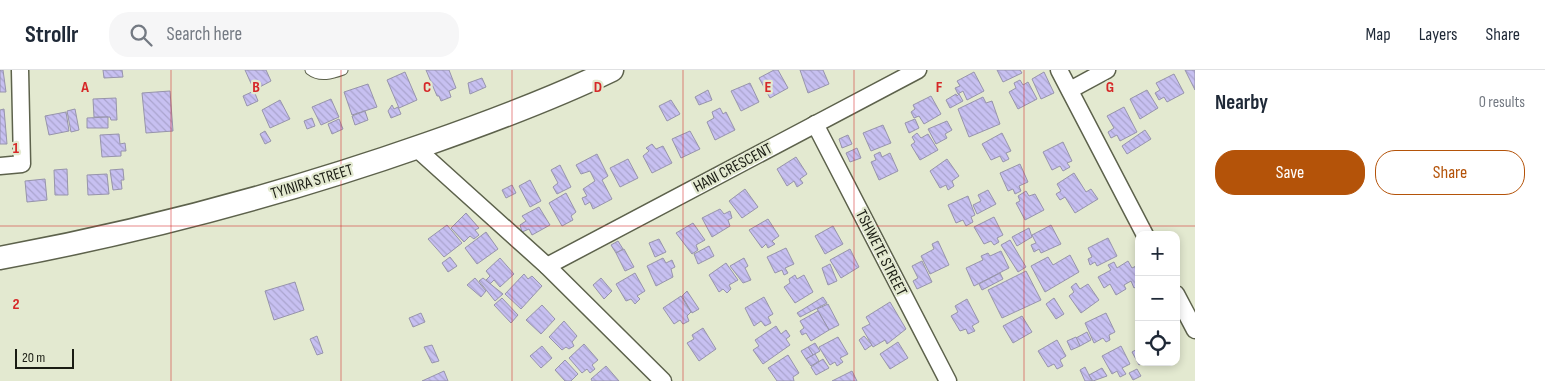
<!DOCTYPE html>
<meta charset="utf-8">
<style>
:root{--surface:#fff;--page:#f6f6f7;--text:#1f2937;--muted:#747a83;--line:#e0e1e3;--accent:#b45309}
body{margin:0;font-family:"Sofia Sans Condensed",sans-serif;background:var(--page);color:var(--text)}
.controls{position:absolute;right:15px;bottom:15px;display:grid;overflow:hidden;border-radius:10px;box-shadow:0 2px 8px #0003}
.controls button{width:45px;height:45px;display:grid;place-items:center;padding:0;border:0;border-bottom:1px solid var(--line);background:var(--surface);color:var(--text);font:25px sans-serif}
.scale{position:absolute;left:15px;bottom:12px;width:59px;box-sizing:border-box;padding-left:5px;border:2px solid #1a1c13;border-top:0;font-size:14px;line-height:18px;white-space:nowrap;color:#1a1c13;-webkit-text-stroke:4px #e3e9d0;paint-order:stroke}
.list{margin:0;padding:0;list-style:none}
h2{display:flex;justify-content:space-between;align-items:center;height:65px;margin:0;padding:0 20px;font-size:21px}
h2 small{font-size:16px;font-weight:400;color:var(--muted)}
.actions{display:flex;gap:10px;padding:15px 20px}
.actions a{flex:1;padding:11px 0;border:1px solid var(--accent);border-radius:20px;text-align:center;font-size:18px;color:var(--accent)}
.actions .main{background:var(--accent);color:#fff}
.icon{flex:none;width:28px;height:28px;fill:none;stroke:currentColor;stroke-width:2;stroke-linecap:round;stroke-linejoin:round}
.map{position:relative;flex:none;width:1195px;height:311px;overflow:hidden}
header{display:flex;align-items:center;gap:30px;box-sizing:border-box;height:70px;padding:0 25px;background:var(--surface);border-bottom:1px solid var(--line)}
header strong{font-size:24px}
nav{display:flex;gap:28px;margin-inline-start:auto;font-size:18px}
.search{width:350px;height:45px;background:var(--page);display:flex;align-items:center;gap:12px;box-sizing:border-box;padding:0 18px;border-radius:20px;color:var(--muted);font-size:19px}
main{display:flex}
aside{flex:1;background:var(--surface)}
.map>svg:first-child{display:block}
.building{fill:url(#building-back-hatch);stroke:#9794ab}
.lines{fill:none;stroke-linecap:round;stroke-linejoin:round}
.lane-casing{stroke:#5d624c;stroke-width:11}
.street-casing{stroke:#5d624c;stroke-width:19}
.secondary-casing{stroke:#5d624c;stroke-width:25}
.lane{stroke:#fff;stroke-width:9}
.street{stroke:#fff;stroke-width:16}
.secondary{stroke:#fff;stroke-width:22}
.grid{fill:none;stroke:#d62828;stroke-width:1;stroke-opacity:0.55}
.labels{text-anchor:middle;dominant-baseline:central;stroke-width:4.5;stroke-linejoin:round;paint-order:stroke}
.street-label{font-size:16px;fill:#1a1c13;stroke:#e3e9d0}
.grid-label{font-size:16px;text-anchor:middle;font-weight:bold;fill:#d62828;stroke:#e3e9d0;stroke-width:4.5;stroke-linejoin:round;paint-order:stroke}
</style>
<header>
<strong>Strollr</strong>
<div class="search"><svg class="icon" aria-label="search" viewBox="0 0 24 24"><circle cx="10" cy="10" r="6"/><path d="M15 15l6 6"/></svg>Search here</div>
<nav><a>Map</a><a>Layers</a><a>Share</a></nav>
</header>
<main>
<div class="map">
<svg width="1195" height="311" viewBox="0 0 1195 311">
<defs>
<pattern id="building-back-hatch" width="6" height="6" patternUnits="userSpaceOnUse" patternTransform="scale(1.25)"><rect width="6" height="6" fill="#c7c0f1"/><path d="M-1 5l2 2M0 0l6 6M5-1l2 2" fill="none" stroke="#aaa4ce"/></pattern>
</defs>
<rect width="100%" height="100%" fill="#e3e9d0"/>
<g class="building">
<polygon points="0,0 3,0 6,22 0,22"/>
<polygon points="103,0 122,0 123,7 104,8"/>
<polygon points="245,0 266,0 271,11 254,20"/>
<polygon points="426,0 449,0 456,18 449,21 451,27 441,31 439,26 437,26"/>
<polygon points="774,0 778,0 788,18 770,28 759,8"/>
<polygon points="800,0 823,0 829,14 808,23"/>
<polygon points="997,0 1020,0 1022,3 1003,12"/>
<polygon points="1185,0 1195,0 1195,20"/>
<polygon points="405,2 417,30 399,38 387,10"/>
<polygon points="974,2 984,21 967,30 963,21 958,24 955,18 960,16 957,11"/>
<polygon points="1044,2 1054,23 1041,29 1032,9"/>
<polygon points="1174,4 1184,23 1167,32 1164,27 1159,30 1155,23 1160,20 1156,13"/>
<polygon points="482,8 486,17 470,24 468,13"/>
<polygon points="1020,10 1023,15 1028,12 1037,29 1018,39 1009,22 1016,18 1014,13"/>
<polygon points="750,13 759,32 741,41 731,21"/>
<polygon points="368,14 377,37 352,45 344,22"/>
<polygon points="708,20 712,30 699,35 695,27"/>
<polygon points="1147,20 1158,38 1140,49 1130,29"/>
<polygon points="170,21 173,61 146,63 142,23"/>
<polygon points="254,21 258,31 247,36 243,26"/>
<polygon points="956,24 957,26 959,24 963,31 950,38 946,30"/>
<polygon points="931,26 941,44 924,54 919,46 914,48 911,42 915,39 913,35"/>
<polygon points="983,27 986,33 992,31 1000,54 969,67 958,39"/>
<polygon points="116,28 117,50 111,50 110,47 94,47 93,29"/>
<polygon points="331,29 339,47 321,55 312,37"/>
<polygon points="280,30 290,49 270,58 262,40"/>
<polygon points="671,30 680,44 667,51 659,36"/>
<polygon points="392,35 394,39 398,37 401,44 391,48 388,41"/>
<polygon points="1124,37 1137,62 1120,71 1117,65 1111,68 1108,62 1114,58 1107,46"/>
<polygon points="720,38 723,44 726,42 735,60 715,70 707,52 714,48 712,42"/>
<polygon points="4,39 7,74 0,74 0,40"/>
<polygon points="75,39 79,60 71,62 67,41"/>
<polygon points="365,41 368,50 355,55 352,46"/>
<polygon points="66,42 69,61 49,65 45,46"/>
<polygon points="108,47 108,58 87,58 87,48"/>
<polygon points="312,48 315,56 307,59 304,51"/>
<polygon points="339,49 343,59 332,64 328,54"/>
<polygon points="915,49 919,58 909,63 905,53"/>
<polygon points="947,51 952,60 945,64 947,68 936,74 928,59"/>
<polygon points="883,55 891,73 871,81 863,63"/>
<polygon points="1145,60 1151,69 1127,84 1122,76"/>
<polygon points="265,61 271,71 265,74 260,64"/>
<polygon points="690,61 700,79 681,88 672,69"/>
<polygon points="917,63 921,68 928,64 938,80 920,90 911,75 915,72 912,67"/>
<polygon points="1002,63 1011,81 1006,83 1009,89 1003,92 1000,86 991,90 982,74"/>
<polygon points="119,64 120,74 125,73 126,81 121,81 121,86 102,87 100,65"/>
<polygon points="848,65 852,74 842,78 839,69"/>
<polygon points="1063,72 1072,91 1067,93 1070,97 1063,101 1060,96 1052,100 1043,82"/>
<polygon points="652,74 656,79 663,76 672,93 652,103 643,86 649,81 646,78"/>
<polygon points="857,78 861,88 850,92 846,83"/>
<polygon points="880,82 882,87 890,83 898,101 879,110 871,92 876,90 874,85"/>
<polygon points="597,84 608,106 602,110 612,129 593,139 590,132 585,135 582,128 587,126 583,119 595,111 590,101 581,104 576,95"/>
<polygon points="796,87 807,104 800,109 803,113 797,117 794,111 787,116 777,99"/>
<polygon points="628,89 638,108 620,117 610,98"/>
<polygon points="947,89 959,106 952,111 954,116 948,120 946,115 940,118 930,101"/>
<polygon points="1020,94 1028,112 1019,116 1021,121 1015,124 1013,119 1008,121 1000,103"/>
<polygon points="560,95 571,117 557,124 553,117 558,113 551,100"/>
<polygon points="67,99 68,125 55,125 54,100"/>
<polygon points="123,99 124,110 121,110 122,119 113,120 110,100"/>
<polygon points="1074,103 1086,122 1091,119 1098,129 1075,143 1065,127 1060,130 1056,124 1061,121 1057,114"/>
<polygon points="107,104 109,124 88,125 87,105"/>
<polygon points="45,109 47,130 27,132 25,111"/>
<polygon points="530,110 541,131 530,137 519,116"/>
<polygon points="512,115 516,123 506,128 502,120"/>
<polygon points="745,119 758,137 742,148 729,131"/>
<polygon points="988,120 996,134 977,144 973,135 981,131 978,125"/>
<polygon points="1026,121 1029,126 1035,124 1044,140 1025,150 1016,133 1020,131 1018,126"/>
<polygon points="566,123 576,142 571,146 573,150 562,156 549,133"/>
<polygon points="968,126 975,145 971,147 973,152 966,156 963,150 956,153 948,135"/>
<polygon points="539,137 550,155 532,165 529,159 522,162 520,155 526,151 522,146"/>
<polygon points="720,139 724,144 730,141 732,148 728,150 730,156 712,167 702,148"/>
<polygon points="466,143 479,158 475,160 479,165 474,169 470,166 464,172 451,158"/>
<polygon points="994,147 1003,165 997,168 999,172 994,175 991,171 984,174 974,157"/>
<polygon points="768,149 779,166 772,171 775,174 768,178 766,174 762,178 749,160"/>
<polygon points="693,153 705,170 696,175 698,180 692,184 676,163"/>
<polygon points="447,155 462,173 444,187 428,169"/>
<polygon points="1051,155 1061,174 1041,183 1039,179 1034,182 1031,175 1036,173 1032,165"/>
<polygon points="833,156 843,174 825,184 815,166"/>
<polygon points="1029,158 1032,167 1017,176 1012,167"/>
<polygon points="486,162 498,179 477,194 465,178"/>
<polygon points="1108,168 1117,186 1097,196 1095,192 1090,195 1088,189 1092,187 1088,178"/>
<polygon points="659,169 666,182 655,187 649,173"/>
<polygon points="1010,170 1026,197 1018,202 1001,175"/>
<polygon points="618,171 623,179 616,183 611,175"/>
<polygon points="938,171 949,195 930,204 921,186 934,179 932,174"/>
<polygon points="709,176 714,186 698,194 694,184"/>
<polygon points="786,178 794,194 785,198 788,203 784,205 782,200 775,203 767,187"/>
<polygon points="624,179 634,197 625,201 616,183"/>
<polygon points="850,179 859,197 841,208 830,190"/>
<polygon points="1001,181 1009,198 974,216 966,198 983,190 981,186 988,183 990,186"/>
<polygon points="1070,185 1079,202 1045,222 1031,196 1048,187 1053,195"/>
<polygon points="450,187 457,196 448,202 442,193"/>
<polygon points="500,188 514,204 500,217 494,210 490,214 486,210 490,206 486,201"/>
<polygon points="663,188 666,193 672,190 675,197 671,199 673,207 656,216 647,196"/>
<polygon points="744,188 748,196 745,198 751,210 743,213 730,196"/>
<polygon points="922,191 932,212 917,219 913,211 918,208 912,196"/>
<polygon points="1128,191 1132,198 1136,196 1139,201 1139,215 1134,218 1131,211 1124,215 1126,219 1116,225 1110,214 1104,218 1098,207 1111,200 1108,195 1114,192 1117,198"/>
<polygon points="726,193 738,210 729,215 731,219 727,223 723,219 719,222 709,205"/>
<polygon points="830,194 837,211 828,215 822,198"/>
<polygon points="1026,201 1041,230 1002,248 988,220"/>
<polygon points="635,203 645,221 637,226 640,229 635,234 631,229 626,231 616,214"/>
<polygon points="1000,203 1003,209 982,220 979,214"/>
<polygon points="524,204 528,209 532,206 542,216 521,239 505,224"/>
<polygon points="795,205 797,209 804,205 813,222 795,233 784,217 790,213 789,209"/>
<polygon points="475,208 486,221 481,227 467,215"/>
<polygon points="483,208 503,224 495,231 479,211"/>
<polygon points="601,208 612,221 604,229 593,215"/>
<polygon points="295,212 304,240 274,250 265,221"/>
<polygon points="1076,213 1080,219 1088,214 1099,230 1081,243 1069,226 1074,222 1071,217"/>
<polygon points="687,221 699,239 692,243 682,226"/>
<polygon points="681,226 691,242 687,246 689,251 683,254 680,250 674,254 663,238"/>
<polygon points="764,227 773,244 768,247 771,253 765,256 761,251 754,256 745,238"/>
<polygon points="823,227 827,233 800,247 797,243"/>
<polygon points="502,228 518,245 511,253 494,235"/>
<polygon points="1054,228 1064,244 1056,249 1046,234"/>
<polygon points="967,229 979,252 972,256 975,261 968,264 966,259 960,261 951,246 958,242 955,236"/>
<polygon points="890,232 906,259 887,274 885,270 873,277 862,258 870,254 866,247"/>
<polygon points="828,234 839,255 829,260 817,239"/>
<polygon points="542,235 555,249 541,264 526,250"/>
<polygon points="818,241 829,260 811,271 806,263 802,265 800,261 804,258 800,251"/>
<polygon points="421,243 425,252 413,257 409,248"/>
<polygon points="1106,243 1115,262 1109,265 1110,270 1106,272 1103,268 1094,273 1085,253"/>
<polygon points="1022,246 1032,262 1013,273 1003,256"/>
<polygon points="564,251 577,266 572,272 574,276 569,279 566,277 562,280 549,267"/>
<polygon points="776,256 781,264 786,260 790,266 786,269 790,275 763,294 753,280 759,276 755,270"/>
<polygon points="703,258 716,279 699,291 687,273 694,269 692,265"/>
<polygon points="1087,262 1091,270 1080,276 1076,268"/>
<polygon points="317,266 323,283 317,285 310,269"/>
<polygon points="864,266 872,275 865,280 859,270"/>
<polygon points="838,267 848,284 840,288 843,292 837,296 835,292 830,295 819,277"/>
<polygon points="1076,267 1080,276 1071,280 1067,271"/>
<polygon points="1057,270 1066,286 1060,290 1063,296 1057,299 1054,294 1048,297 1038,281"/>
<polygon points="898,272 908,288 890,299 880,284"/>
<polygon points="815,273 820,281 813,285 808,277"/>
<polygon points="584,274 598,290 592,295 595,299 590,303 587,299 582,303 569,288"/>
<polygon points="432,275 439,291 432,293 424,277"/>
<polygon points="542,276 552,288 541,298 530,286"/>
<polygon points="1121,276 1130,294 1122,298 1126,304 1120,307 1117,301 1112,304 1102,286"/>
<polygon points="808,277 813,285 806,289 801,281"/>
<polygon points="1139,278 1139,292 1145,292 1139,295 1132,282"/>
<polygon points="815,284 819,291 811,296 806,289"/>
<polygon points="788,285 799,303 793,307 794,311 777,311 768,298"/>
<polygon points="823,289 829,298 816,305 811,297"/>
<polygon points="565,290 578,304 571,311 565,311 555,300"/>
<polygon points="606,296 619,311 592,311 591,309"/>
<polygon points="1085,297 1092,311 1085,311 1080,300"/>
<polygon points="1102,298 1107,306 1093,311 1089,305"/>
<polygon points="1137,299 1141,306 1133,310 1129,303"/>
<polygon points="444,301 448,311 422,311"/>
<polygon points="852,301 857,311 832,311"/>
</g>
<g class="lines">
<g class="lane-casing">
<path id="lane" d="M 310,0 C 320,8 332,4 343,0"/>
</g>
<g class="street-casing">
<g id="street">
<polyline points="1059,0 1145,165"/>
<polyline points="1070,20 1107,0"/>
<polyline points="815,54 948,311"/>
<polyline points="416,78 547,196 663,311"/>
<polyline points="0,96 22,94 20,0"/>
<polyline points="547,196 918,0"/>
<polyline points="1176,224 1195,260"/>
</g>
</g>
<g class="secondary-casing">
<path id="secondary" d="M 0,188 C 145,161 287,123 427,74 C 490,52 552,29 612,0"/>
</g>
<use href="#lane" class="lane"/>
<use href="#street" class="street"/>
<use href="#secondary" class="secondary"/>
</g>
<path class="grid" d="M 171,0 L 171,311M 341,0 L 341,311M 512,0 L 512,311M 683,0 L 683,311M 854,0 L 854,311M 1024,0 L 1024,311M 0,156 L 1195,156"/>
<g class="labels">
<g class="street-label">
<text transform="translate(733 98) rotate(-28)">HANI CRESCENT</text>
<text transform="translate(312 112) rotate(-17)">TYINIRA STREET</text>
<text transform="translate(881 183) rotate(63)">TSHWETE STREET</text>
</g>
</g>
<g class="grid-label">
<text x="85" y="22">A</text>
<text x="256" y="22">B</text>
<text x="427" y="22">C</text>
<text x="598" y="22">D</text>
<text x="768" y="22">E</text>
<text x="939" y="22">F</text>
<text x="1110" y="22">G</text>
<text x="16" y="83">1</text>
<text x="16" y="239">2</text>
</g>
</svg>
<div class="controls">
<button>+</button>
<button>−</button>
<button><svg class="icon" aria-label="locate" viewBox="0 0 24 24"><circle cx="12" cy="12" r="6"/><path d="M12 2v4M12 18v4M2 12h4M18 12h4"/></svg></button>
</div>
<div class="scale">20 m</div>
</div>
<aside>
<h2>Nearby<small>0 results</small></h2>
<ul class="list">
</ul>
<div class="actions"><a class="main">Save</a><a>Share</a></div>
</aside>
</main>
